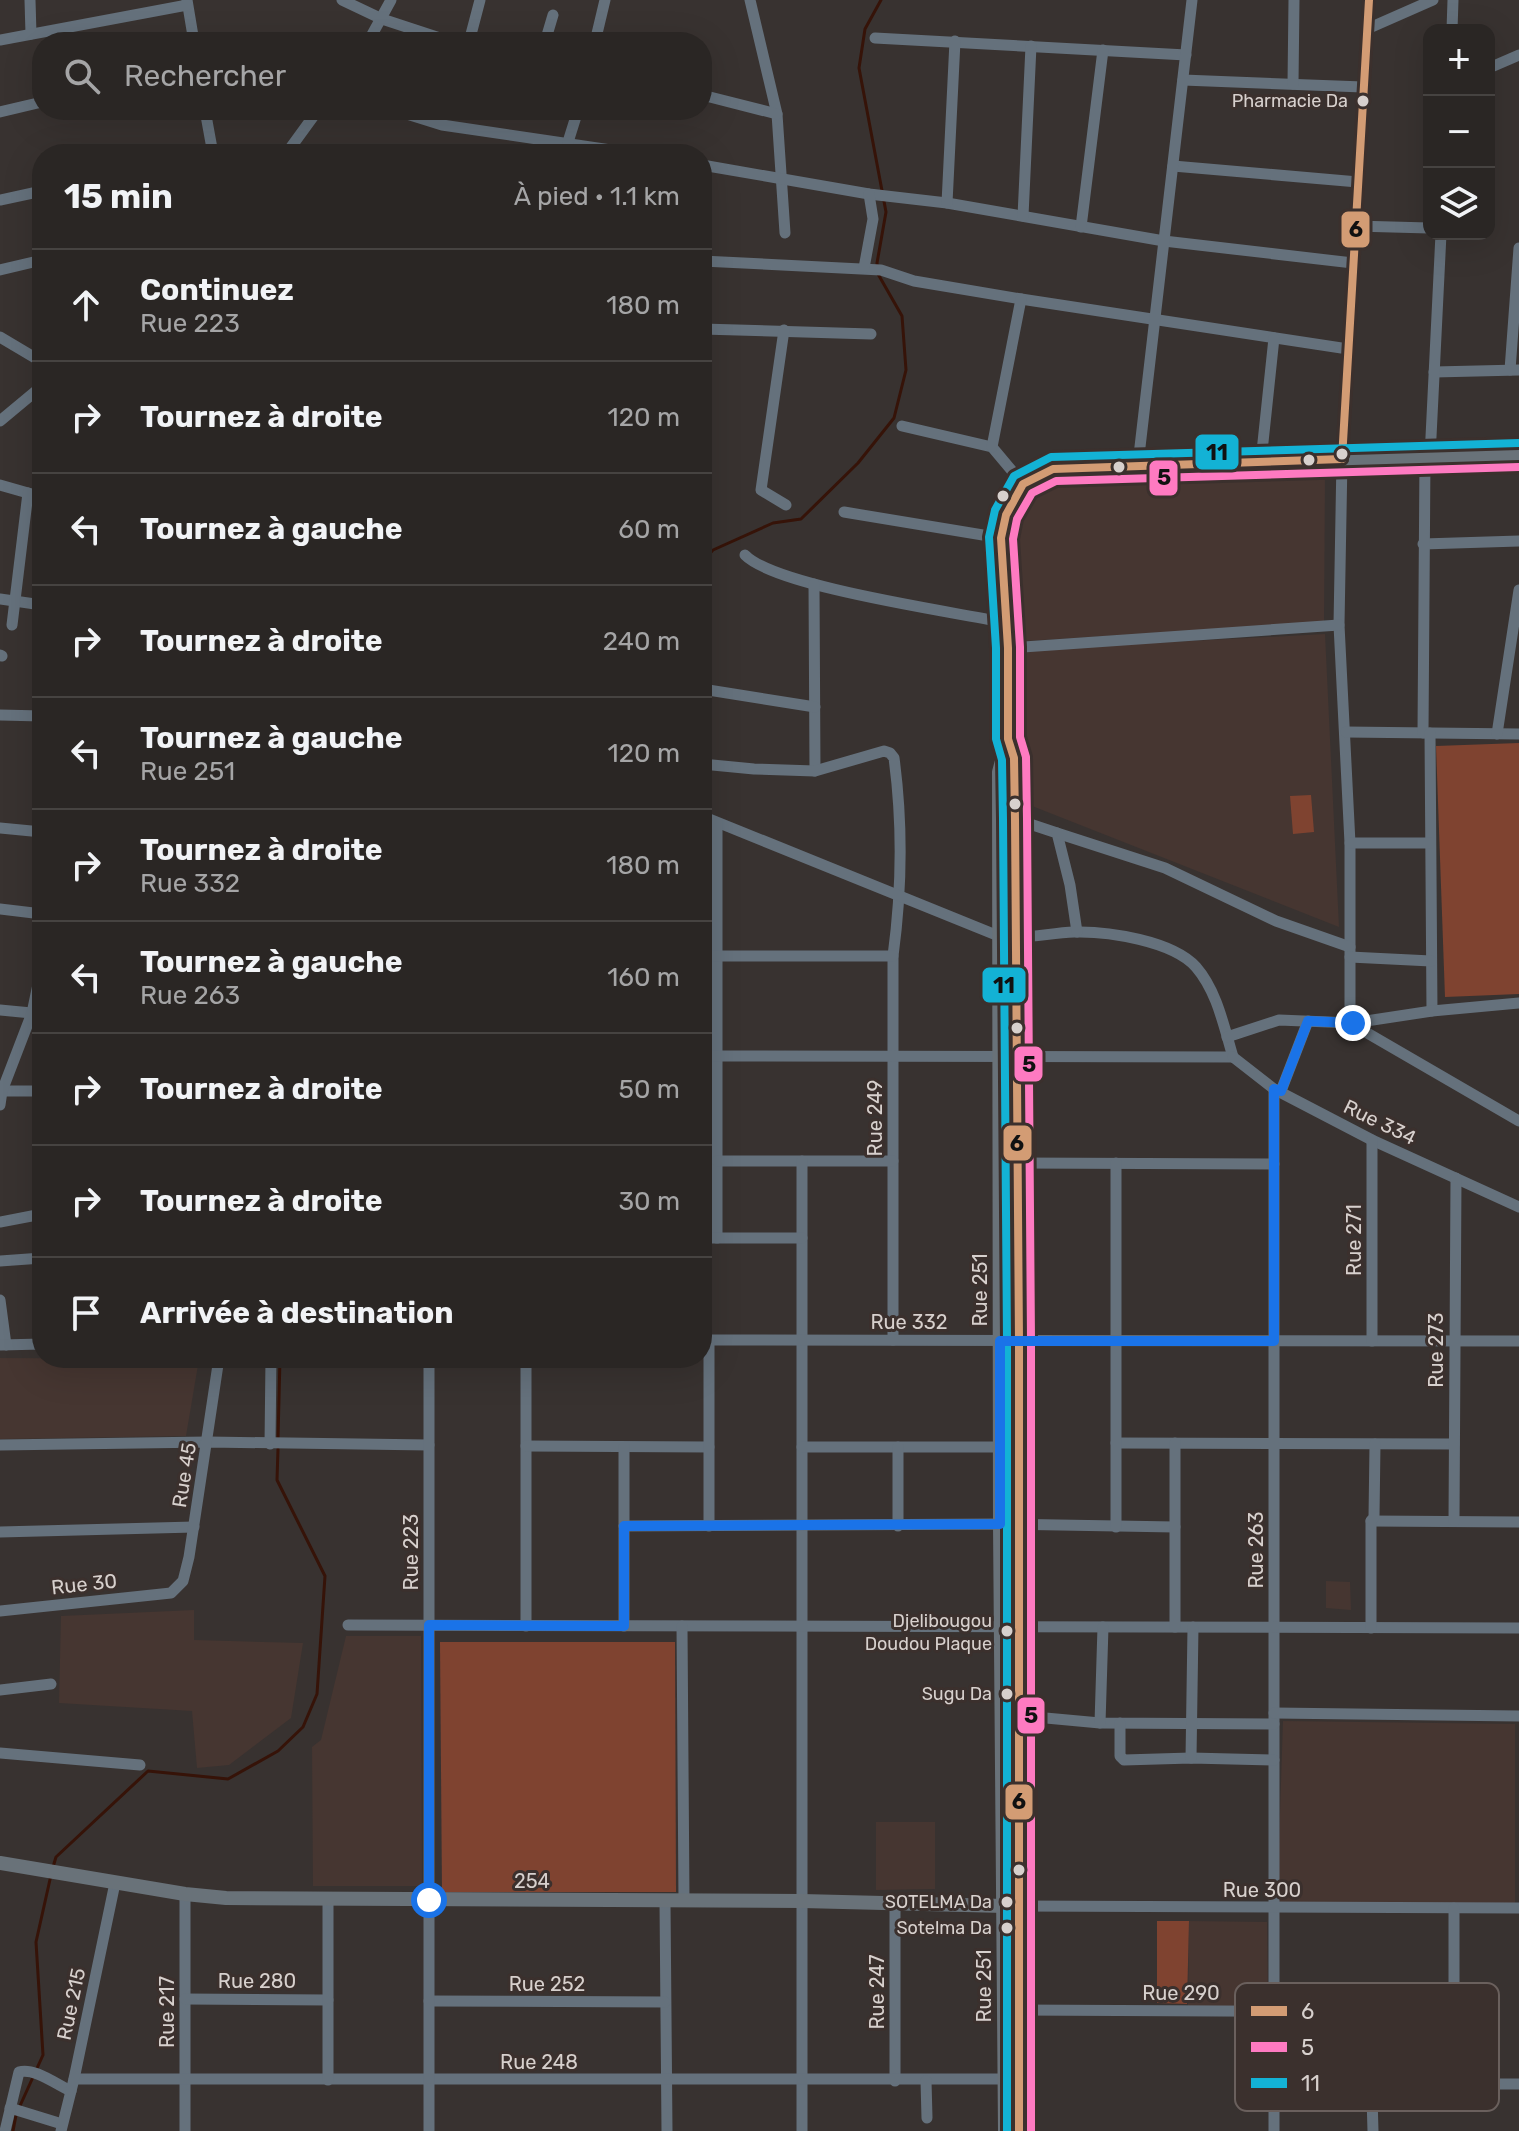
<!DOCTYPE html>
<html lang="fr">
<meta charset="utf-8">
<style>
:root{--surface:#2a2624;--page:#322e2c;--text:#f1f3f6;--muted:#a5a5a6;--line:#464341}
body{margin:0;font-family:Rubik,sans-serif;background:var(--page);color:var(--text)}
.controls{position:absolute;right:24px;top:24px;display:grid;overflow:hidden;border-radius:16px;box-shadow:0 8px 32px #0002}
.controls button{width:72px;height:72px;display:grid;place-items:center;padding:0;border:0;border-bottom:2px solid var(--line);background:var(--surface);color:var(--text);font:40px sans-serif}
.stop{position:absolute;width:24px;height:24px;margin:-18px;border:6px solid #1a73e8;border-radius:50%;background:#fff}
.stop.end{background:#1a73e8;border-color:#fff;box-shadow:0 2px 8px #0008}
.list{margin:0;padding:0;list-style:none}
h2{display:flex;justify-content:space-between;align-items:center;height:104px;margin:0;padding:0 32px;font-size:34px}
h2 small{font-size:26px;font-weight:400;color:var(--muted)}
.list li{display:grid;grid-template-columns:52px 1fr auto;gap:24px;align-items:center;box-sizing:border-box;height:112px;padding:0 32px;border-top:2px solid var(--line)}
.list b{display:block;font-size:30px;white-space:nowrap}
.list p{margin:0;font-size:26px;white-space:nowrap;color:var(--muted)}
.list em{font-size:26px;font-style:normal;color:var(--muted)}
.icon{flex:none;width:44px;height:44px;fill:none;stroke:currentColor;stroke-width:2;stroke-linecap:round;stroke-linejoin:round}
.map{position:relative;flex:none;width:1519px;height:2131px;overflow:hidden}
.search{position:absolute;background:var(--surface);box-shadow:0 8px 32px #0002;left:32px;top:32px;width:680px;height:88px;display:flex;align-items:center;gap:20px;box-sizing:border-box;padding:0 28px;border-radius:32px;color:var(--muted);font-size:30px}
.panel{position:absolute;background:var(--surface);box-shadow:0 8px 32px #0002;left:32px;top:144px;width:680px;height:1224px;border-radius:32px}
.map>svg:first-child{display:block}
.built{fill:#463631}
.garden{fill:#7f4330}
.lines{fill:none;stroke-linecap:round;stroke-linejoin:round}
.stream{stroke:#361308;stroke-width:3}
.minor{stroke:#65717c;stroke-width:11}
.major{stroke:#697279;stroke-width:14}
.bus-1-casing{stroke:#3b302d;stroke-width:14}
.bus-2-casing{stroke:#3b302d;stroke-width:14}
.bus-3-casing{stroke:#3b302d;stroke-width:14}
.bus-1{stroke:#d39c74;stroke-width:8}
.bus-2{stroke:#fe7ac1;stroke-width:8}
.bus-3{stroke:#13b2d5;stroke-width:8}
.route{stroke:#1a73e8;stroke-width:10}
.bus-dot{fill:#d7d0cd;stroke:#3b302d;stroke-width:3}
.labels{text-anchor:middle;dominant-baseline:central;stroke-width:6;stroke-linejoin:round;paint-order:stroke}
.bus-label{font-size:18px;fill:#d7d0cd;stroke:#3b302d;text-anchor:end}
.street-label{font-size:20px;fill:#d7d0cd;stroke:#3b302d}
.key{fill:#3b302d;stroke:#6a605d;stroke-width:2}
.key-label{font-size:22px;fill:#d7d0cd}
.line-badge{stroke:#3b302d;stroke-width:3}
.pale-badge-label{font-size:22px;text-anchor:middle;font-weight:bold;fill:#111}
</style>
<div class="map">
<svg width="1519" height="2131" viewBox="0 0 1519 2131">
<rect width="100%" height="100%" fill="#383230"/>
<g class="built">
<polygon points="1325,472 1324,623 1024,641 1017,517 1050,479"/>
<polygon points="1325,634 1339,927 1027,804 1019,650"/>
<polygon points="0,1358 199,1359 186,1436 0,1439"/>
<polygon points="1326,1581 1350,1582 1351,1610 1326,1608"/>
<polygon points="194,1610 194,1640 303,1643 291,1718 229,1765 197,1768 192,1711 59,1703 61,1616"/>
<polygon points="346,1636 421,1636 422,1886 313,1886 312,1747 321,1740"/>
<polygon points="1283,1721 1515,1724 1515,1909 1277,1905"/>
<polygon points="876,1822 935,1822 935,1889 876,1890"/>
<polygon points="1189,1921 1267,1922 1268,2007 1188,2006"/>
</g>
<g class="garden">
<polygon points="1519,743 1519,994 1445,997 1436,746"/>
<polygon points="1311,795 1314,832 1293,834 1290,796"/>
<polygon points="440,1642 675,1642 676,1892 442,1892"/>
<polygon points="1157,1921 1189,1921 1187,2004 1157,2003"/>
</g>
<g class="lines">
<g class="stream">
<polyline points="702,562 713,550 773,523 801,519 858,463 894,418 906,370 902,316 878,274 877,263 886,212 859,68 865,29 881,0"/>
<polyline points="278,1438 280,1358"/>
<polyline points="53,1867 56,1857 148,1771 228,1779 278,1751 303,1727 317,1694 325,1576 277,1480 278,1449"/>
<polyline points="19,2108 43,2055 36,1942 51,1875"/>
<polyline points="13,2131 16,2115"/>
</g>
<g class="minor">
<polyline points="30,0 31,34"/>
<polyline points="187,0 194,42"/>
<polyline points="342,0 382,19 452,42"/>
<polyline points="750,0 777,114 785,233"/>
<polyline points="1369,0 1342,459 1339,625 1350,843 1350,1023 1519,1121"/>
<polyline points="1367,29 1433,0"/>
<polyline points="1452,30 1453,0"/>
<polyline points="875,38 1186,55"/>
<polyline points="0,40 187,5"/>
<polyline points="368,42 391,0"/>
<polyline points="469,42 480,0"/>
<polyline points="545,42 553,15"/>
<polyline points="595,42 605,0"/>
<polyline points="1489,68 1519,55"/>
<polyline points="1183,80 1363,87"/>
<polyline points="1293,84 1294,0"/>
<polyline points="702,95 777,114"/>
<polyline points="205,110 213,154"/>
<polyline points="394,110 442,125 638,154"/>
<polyline points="0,112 42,102"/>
<polyline points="568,142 578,110"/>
<polyline points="190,154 212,149"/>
<polyline points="286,154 318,110"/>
<polyline points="702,165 869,194 947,203 1164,241 1353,263"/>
<polyline points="1173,166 1358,182"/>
<polyline points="0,200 42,191"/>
<polyline points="947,203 955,41"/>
<polyline points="1023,216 1031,46"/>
<polyline points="1355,226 1429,228"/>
<polyline points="1081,227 1103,50"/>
<polyline points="702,261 881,270 914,281 1021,299 1348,349"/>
<polyline points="864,268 873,219 869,194"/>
<polyline points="0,270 42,260"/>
<polyline points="702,329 871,334"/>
<polyline points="784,330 761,490 786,505"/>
<polyline points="0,337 42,362"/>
<polyline points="1510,370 1519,248"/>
<polyline points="1434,372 1519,370"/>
<polyline points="0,421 42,386"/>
<polyline points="902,426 992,447 1023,484"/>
<polyline points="992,447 1021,299"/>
<polyline points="1430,457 1441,234"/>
<polyline points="1261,461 1274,338"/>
<polyline points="1138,464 1192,0"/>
<polyline points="0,485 42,497"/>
<polyline points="844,512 1001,538"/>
<polyline points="1423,544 1519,541"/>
<path d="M 745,555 C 776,587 955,612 1007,623"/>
<polyline points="814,584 815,771"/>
<polyline points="0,599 42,605"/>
<polyline points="12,625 28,493"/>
<polyline points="1008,648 1339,625"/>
<polyline points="0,655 2,656"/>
<polyline points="702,689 815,707"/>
<polyline points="0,715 42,716"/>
<polyline points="1346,732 1519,734"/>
<polyline points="1423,733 1425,457"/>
<polyline points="1430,733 1432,1011"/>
<polyline points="1497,734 1519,590"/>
<path d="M 702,764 L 754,769 L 815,771 L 884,751 L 890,753 L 894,758 C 903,825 902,889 893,956 L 893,1340"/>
<path d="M 702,816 L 1001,937 C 1026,939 1050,933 1074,932 C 1108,931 1173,941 1196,967 C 1217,991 1224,1027 1233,1057"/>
<polyline points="1015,819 1057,833 1070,885 1077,932"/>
<polyline points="717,823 717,1238"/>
<polyline points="0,828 42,832"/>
<polyline points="1057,833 1165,868 1276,921 1350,947"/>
<polyline points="1350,843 1430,843"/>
<polyline points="0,909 42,914"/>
<polyline points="702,956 893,956"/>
<polyline points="1350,957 1431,961"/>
<polyline points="0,1010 42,1014"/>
<polyline points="1227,1037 1279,1020 1353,1023 1432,1011 1519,1003"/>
<polyline points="702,1056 1233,1057"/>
<polyline points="1233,1057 1274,1089 1372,1140 1519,1207"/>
<polyline points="1274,1089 1274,2131"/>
<polyline points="0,1091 42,1091"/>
<polyline points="1281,1091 1308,1021"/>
<polyline points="0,1105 2,1091 32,1013 42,965"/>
<polyline points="717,1161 893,1161"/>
<polyline points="802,1161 802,2131"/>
<polyline points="999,1163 1274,1164"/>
<polyline points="0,1222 42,1214"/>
<polyline points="702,1238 802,1238"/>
<polyline points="0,1261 42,1258"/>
<polyline points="0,1300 6,1345"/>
<polyline points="702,1340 1519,1341"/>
<polyline points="1372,1341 1372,1140"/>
<polyline points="1,1345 42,1344"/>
<polyline points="526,1358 526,1626"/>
<polyline points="1116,1443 1454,1444"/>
<polyline points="270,1444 271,1358"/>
<polyline points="0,1445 208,1442 429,1445"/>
<polyline points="526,1446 709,1447"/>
<polyline points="624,1447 624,1626"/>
<polyline points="802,1447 1019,1447"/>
<polyline points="1371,1521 1519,1522"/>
<polyline points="1454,1521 1456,1178"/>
<polyline points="624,1526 1000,1524 1175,1527"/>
<polyline points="709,1526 709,1340"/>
<polyline points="898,1526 898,1447"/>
<polyline points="1116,1527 1116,1163"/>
<polyline points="0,1532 194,1527"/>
<polyline points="0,1611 171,1593 183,1581 189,1557 219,1358"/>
<polyline points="348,1625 1519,1628"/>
<polyline points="682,1626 684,1901"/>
<polyline points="1175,1627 1175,1443"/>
<polyline points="1371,1628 1371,1521 1374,1517 1375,1444"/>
<polyline points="0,1690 51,1684"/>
<polyline points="1274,1713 1519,1716"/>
<polyline points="1003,1714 1100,1723 1274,1724"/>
<polyline points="1100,1723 1103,1627"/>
<polyline points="1120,1723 1120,1756 1124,1760 1191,1758 1274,1760"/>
<polyline points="0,1753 140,1765"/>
<polyline points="1191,1758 1193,1627"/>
<polyline points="185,1894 185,2131"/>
<polyline points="665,1902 667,2131"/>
<polyline points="895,1903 895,2081"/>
<polyline points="1012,1906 1519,1908"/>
<polyline points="1454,1908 1454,2080 1460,2084 1519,2084"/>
<polyline points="185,1999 328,2000"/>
<polyline points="429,2001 665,2002"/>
<polyline points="1003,2010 1454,2012"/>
<polyline points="74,2079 1010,2079"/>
<polyline points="328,2080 328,1899"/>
<polyline points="926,2081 927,2118"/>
<polyline points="1372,2097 1373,2131"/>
<polyline points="10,2108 62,2124"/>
<path d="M 5,2131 L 19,2072 C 34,2067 57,2085 71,2091"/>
<polyline points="61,2131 74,2079 115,1883"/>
<polyline points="429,2131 429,1358"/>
</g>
<g class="major">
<polyline points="0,1863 185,1894 226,1898 802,1901 1005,1906"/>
<polyline points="1005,2131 1000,1524 999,772 1008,739"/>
<polyline points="1019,2131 1019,1341 1015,819 1014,758 1008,739 1008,648 1001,538 1006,515 1023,484 1053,469 1071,468 1519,455"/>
</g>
<g class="bus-1-casing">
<g id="bus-1">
<polyline points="1342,459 1369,0"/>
<polyline points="1019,2131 1019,1341 1015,819 1014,758 1008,739 1008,648 1001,538 1006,515 1023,484 1053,469 1342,459"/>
</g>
</g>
<g class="bus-2-casing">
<polyline id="bus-2" points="1031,2131 1031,1341 1027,819 1026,757 1020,737 1020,647 1013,539 1017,519 1032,493 1056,481 1519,467"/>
</g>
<g class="bus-3-casing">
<polyline id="bus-3" points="1007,2131 1007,1341 1003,819 1002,760 996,739 996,648 989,537 995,510 1014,476 1051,457 1519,443"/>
</g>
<use href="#bus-1" class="bus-1"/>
<use href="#bus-2" class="bus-2"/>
<use href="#bus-3" class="bus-3"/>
</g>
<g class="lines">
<polyline class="route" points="429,1900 429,1625 624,1626 624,1526 1000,1524 1000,1341 1274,1341 1274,1089 1281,1091 1308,1021 1353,1023"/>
</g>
<g class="bus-dot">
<circle cx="1363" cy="101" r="7"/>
<circle cx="1342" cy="454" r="7"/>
<circle cx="1309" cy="460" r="7"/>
<circle cx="1119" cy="467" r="7"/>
<circle cx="1003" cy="496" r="7"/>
<circle cx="1015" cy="804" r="7"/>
<circle cx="1017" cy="1028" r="7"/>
<circle cx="1007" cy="1631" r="7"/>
<circle cx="1007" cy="1694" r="7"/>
<circle cx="1019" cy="1870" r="7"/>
<circle cx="1007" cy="1902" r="7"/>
<circle cx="1007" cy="1928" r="7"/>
</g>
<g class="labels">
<g class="bus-label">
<text x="1348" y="101">Pharmacie Da</text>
<text x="992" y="1621">Djelibougou<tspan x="992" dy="23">Doudou Plaque</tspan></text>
<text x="992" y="1694">Sugu Da</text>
<text x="992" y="1902">SOTELMA Da</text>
<text x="992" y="1928">Sotelma Da</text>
</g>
<g class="street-label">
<text transform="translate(875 1118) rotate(-90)">Rue 249</text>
<text transform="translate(1380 1122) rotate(26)">Rue 334</text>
<text transform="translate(1354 1240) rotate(-90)">Rue 271</text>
<text transform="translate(980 1290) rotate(-90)">Rue 251</text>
<text x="909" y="1322">Rue 332</text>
<text transform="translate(1436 1350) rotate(-90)">Rue 273</text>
<text transform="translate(184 1475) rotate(-81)">Rue 45</text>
<text transform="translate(1256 1550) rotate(-90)">Rue 263</text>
<text transform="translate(411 1552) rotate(-90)">Rue 223</text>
<text transform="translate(84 1584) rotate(-6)">Rue 30</text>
<text x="532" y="1881">254</text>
<text x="1262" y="1890">Rue 300</text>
<text x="257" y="1981">Rue 280</text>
<text x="547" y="1984">Rue 252</text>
<text transform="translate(984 1986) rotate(-90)">Rue 251</text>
<text transform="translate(877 1992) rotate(-90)">Rue 247</text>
<text x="1181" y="1993">Rue 290</text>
<text transform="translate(71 2004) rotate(-78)">Rue 215</text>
<text transform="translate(167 2012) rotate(-90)">Rue 217</text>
<text x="539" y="2062">Rue 248</text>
</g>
</g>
<rect x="1235" y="1983" width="264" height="128" rx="12" class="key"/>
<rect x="1251" y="2006" width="36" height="10" fill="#d39c74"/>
<rect x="1251" y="2042" width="36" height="10" fill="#fe7ac1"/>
<rect x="1251" y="2078" width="36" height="10" fill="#13b2d5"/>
<g class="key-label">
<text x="1301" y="2019">6</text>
<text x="1301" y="2055">5</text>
<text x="1301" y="2091">11</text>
</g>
<g class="line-badge">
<rect x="1340" y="210" width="31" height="39" rx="8" fill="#d39c74"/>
<rect x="1194" y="433" width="46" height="38" rx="8" fill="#13b2d5"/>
<rect x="1148" y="459" width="31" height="38" rx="8" fill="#fe7ac1"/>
<rect x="981" y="966" width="46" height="38" rx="8" fill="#13b2d5"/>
<rect x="1013" y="1045" width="31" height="38" rx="8" fill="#fe7ac1"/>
<rect x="1002" y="1124" width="31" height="38" rx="8" fill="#d39c74"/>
<rect x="1016" y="1696" width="30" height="39" rx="8" fill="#fe7ac1"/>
<rect x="1004" y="1783" width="30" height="38" rx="8" fill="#d39c74"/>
</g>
<g class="pale-badge-label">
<text x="1356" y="237">6</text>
<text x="1217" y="460">11</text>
<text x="1164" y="485">5</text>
<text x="1004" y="993">11</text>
<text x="1029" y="1072">5</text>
<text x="1017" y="1151">6</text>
<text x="1031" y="1723">5</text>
<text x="1019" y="1809">6</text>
</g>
</svg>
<div class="controls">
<button>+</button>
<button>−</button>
<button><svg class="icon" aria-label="layers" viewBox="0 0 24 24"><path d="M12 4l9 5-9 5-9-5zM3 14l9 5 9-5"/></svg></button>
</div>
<div class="stop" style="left:429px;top:1900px"></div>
<div class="stop end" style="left:1353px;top:1023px"></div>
<div class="search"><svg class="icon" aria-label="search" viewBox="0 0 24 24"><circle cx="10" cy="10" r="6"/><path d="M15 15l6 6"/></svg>Rechercher</div>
<section class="panel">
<h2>15 min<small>À pied · 1.1 km</small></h2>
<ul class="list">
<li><svg class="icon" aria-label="ahead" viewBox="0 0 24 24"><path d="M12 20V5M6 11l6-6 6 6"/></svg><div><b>Continuez</b><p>Rue 223</p></div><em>180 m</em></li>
<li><svg class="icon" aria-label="right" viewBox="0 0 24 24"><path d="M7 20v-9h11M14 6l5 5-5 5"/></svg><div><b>Tournez à droite</b></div><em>120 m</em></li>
<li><svg class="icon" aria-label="left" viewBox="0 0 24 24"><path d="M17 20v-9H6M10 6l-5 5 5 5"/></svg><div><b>Tournez à gauche</b></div><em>60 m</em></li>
<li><svg class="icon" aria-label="right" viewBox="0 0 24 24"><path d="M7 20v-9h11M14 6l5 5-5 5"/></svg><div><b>Tournez à droite</b></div><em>240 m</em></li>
<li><svg class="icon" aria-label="left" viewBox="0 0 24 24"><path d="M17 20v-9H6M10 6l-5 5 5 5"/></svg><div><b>Tournez à gauche</b><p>Rue 251</p></div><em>120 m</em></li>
<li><svg class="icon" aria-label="right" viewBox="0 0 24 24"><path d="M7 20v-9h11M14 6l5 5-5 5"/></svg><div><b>Tournez à droite</b><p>Rue 332</p></div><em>180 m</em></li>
<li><svg class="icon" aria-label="left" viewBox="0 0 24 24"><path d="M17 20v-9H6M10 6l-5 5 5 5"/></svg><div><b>Tournez à gauche</b><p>Rue 263</p></div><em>160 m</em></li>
<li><svg class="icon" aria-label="right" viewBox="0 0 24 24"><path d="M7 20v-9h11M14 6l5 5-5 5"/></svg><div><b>Tournez à droite</b></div><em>50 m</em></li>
<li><svg class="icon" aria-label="right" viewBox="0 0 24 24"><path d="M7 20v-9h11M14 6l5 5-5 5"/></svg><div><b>Tournez à droite</b></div><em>30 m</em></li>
<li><svg class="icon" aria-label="arrive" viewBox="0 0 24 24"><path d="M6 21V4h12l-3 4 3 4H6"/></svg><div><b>Arrivée à destination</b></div></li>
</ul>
</section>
</div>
